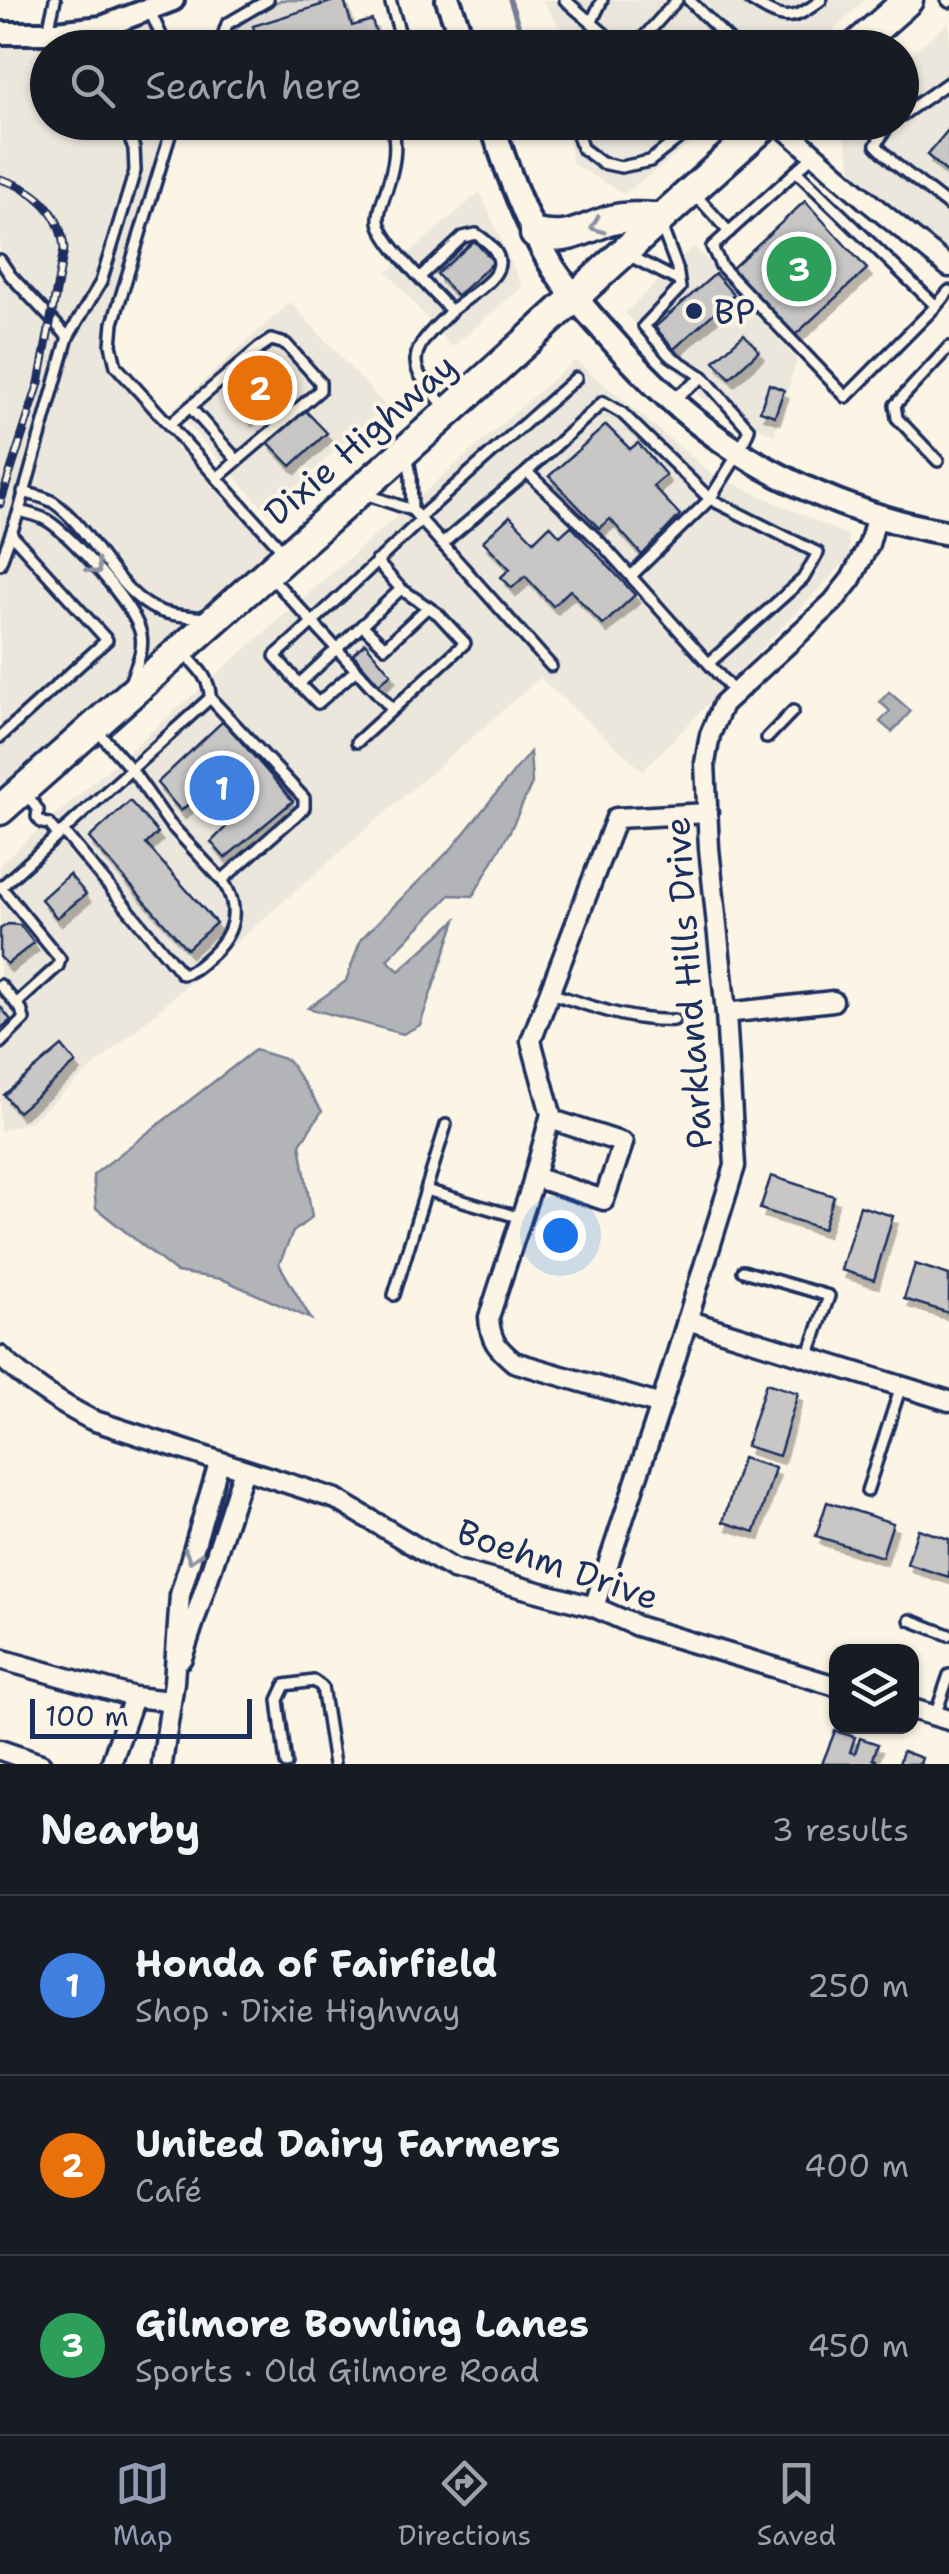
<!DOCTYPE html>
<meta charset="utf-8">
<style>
:root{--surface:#171b24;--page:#242831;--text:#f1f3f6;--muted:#9ea1a6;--line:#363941;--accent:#919bb2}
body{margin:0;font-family:"Shantell Sans",sans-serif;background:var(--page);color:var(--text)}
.controls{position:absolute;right:30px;bottom:30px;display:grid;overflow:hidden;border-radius:20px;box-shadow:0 2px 8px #0004}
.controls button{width:90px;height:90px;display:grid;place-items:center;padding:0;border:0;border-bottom:2px solid var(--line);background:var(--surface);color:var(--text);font:50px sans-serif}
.scale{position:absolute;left:30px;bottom:25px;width:222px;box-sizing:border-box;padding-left:10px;border:5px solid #1b2f5e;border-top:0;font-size:28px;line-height:35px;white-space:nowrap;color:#1b2f5e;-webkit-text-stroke:8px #fcf5e5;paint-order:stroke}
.you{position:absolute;left:560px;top:1235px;width:35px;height:35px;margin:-25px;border:8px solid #fff;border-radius:50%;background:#1a73e8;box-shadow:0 0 0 15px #1a73e833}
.badge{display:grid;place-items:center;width:65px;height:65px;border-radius:50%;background:var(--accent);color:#fff;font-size:32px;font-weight:700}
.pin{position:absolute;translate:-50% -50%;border:5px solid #fff;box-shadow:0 2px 10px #0006}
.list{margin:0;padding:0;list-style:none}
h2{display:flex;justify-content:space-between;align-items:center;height:130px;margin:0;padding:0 40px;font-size:42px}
h2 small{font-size:32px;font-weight:400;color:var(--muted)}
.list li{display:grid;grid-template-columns:65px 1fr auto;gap:30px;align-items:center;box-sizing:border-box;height:180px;padding:0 40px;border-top:2px solid var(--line)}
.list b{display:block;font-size:38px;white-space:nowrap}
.list p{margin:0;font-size:32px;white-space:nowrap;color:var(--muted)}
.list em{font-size:32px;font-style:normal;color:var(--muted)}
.icon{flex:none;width:55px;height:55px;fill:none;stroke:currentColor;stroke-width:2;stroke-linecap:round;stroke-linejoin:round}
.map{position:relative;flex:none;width:949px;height:1764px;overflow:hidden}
.search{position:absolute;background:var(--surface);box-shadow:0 2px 8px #0004;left:30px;right:30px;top:30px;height:110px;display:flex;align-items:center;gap:25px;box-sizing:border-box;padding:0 35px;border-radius:55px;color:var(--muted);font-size:38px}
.sheet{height:670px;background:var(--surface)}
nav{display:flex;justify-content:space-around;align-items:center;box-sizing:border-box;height:140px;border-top:2px solid var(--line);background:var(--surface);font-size:28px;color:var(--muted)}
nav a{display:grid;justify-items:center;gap:5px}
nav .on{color:var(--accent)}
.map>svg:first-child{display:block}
.built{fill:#ece7dc}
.green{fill:#dfdbd4;stroke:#7d8599;stroke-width:2.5}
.water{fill:#b2b4b8;stroke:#767f94;stroke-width:2.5}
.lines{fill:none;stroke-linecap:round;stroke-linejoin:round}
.stream{stroke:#767f94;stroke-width:5}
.building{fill:#c8c7c6;stroke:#1b2f5e;stroke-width:2.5;filter:url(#shadow)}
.service-casing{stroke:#1b2f5e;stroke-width:16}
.minor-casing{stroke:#1b2f5e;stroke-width:25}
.tertiary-casing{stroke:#1b2f5e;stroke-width:28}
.secondary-casing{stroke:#1b2f5e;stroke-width:30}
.primary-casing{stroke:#1b2f5e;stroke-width:35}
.service{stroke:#fcf5e5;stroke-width:9}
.minor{stroke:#fcf5e5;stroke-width:18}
.tertiary{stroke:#fcf5e5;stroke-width:20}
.secondary{stroke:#fcf5e5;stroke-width:22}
.primary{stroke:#fcf5e5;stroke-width:28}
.rail-casing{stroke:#1b2f5e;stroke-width:9}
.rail{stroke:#fcf5e5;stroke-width:5;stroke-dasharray:15;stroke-linecap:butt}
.oneway{stroke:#8c92a2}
.poi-dot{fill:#1b2f5e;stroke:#fcf5e5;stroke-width:4}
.labels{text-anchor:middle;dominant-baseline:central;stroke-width:8;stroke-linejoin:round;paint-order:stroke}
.poi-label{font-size:35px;fill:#1b2f5e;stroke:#fcf5e5;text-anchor:start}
.street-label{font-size:35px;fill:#1b2f5e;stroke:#fcf5e5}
</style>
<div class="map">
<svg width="949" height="1764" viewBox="0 0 949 1764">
<defs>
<filter id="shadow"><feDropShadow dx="4.5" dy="8" stdDeviation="0" flood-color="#0004"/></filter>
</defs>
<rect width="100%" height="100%" fill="#fcf5e5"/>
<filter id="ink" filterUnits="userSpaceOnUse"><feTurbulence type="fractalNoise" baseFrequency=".01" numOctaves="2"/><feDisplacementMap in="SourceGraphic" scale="20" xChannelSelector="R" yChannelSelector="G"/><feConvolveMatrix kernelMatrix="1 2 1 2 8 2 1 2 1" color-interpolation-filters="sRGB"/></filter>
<g filter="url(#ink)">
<g class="built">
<polygon points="542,0 865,0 815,48 585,47 559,27"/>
<polygon points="149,9 167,47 48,48 48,122 174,123 113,323 116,366 286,555 0,810 0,33 48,33"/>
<polygon points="949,22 949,251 853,173 841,123 902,122 902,61"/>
<polygon points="564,123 719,123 624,194 573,164"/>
<polygon points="480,192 522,287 452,347 387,272"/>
<polygon points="694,246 797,360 774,435 701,397 625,313"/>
<polygon points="290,302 385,405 268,513 173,409"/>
<polygon points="575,360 711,473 847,535 851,556 643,771 540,678 30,1122 0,1131 0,864"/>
</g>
<path class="green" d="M 281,0 L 320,0 L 322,5 L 259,47 L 227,48 C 234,20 256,11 281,0 Z"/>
<g class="water">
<polygon points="889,692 911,711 892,732 880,722 890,711 880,702"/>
<polygon points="530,752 532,783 511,829 473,896 450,895 387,960 399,971 456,920 420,1025 403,1034 308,1008 346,981 361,939 452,848"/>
<polygon points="255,1050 288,1060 322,1111 300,1144 312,1217 293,1232 279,1264 311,1319 222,1279 176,1272 96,1208 93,1175"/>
</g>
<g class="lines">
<g class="stream">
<polyline points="510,0 526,48"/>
<polyline points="547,122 547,127"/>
</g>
</g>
<g class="building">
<polygon points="337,0 344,0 352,26 372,20 378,40 363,44 363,48 259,48 253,26"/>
<polygon points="651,122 677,122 660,135"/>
<polygon points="949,129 949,174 927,155"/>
<polygon points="805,201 867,269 793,337 731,269"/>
<polygon points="474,241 494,262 457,296 437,274"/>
<polygon points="715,274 734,295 674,349 655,327"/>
<polygon points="744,334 759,351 730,378 714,361"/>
<polygon points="263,354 288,383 248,418 233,401 241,393 232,382"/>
<polygon points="769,384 784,390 775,416 760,411"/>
<polygon points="303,408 327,433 291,466 267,441"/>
<polygon points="606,425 630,449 638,443 666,475 653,486 680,515 642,555 610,519 599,528 549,476"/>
<polygon points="510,516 534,541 550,525 560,536 571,526 635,595 603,625 570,590 553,606 525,576 512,588 501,577 510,569 483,541"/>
<polygon points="365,643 391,674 379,684 353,654"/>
<polygon points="223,721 293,801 225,858 211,842 227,826 199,794 181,811 157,783"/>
<polygon points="130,801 158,833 146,844 216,923 187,949 89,838"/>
<polygon points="69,874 86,894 57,918 41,899"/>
<polygon points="8,924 20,925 34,943 7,964 0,957 0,929"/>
<polygon points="0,1006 11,1020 0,1029"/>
<polygon points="62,1046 76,1063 18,1112 4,1095"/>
<polygon points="771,1176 834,1196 823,1229 760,1209"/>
<polygon points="860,1206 893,1216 874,1280 841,1270"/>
<polygon points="915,1264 949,1275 949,1313 904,1299"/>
<polygon points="766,1383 798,1393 779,1456 746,1446"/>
<polygon points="742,1458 775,1468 755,1532 723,1522"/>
<polygon points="827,1502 893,1523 882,1557 816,1536"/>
<polygon points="918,1529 949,1539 949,1577 907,1564"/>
<polygon points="835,1731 855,1737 850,1752 855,1753 860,1738 878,1744 873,1759 876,1760 875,1764 822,1764"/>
<polygon points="903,1751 922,1758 920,1764 899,1764"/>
</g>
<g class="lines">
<g class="service-casing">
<g id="service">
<polyline points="390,0 404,48"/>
<polyline points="565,0 621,48"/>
<polyline points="689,0 737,48"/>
<path d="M 750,0 C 782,20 790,24 821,0"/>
<polyline points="947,0 949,2"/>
<polyline points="149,9 167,48"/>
<polyline points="592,21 602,0"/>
<polyline points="102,27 105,48"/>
<polyline points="48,31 55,0"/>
<polyline points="219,48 227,24 268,0"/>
<polyline points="634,48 677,0"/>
<polyline points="902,115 949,82"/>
<polyline points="174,122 113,323 111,345 116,366 283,551"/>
<path d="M 287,122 C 322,129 357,126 393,124"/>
<path d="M 392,122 C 398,147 394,167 386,191 C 383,200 378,211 379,221 C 381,242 435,293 451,311 C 438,326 408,347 418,371 C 422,382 439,399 447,409"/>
<polyline points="576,122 575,125 582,148 602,163 621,167 650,161 699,122"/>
<polyline points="890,122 876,145 895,164 949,206"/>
<polyline points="797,172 936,306 846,397 721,266 712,247 814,155"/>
<polyline points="693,192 729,232"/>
<polyline points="626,254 677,280"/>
<polyline points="0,260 10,275 68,337"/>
<path d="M 420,277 L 463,237 L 476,234 C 527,267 482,285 451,311"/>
<polyline points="936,306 949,291"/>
<polyline points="673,399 703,377"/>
<polyline points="190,407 237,460"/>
<polyline points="169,425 259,348 271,340 286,344 320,382 320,390 217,478"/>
<polyline points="408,458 411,476 412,510"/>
<polyline points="938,461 897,418 895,405 949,347"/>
<path d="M 23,492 C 33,495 45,497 53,502 C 91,528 111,584 151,607 C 167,616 188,616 206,618"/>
<polyline points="365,494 412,510 551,666"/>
<path d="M 19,511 C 29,514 39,515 48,521 C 72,536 137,608 141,635 C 144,651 136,666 131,680"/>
<polyline points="420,517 576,378"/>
<polyline points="442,544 527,472"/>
<path d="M 376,561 L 401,589 L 299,684 L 275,656 C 325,612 373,565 422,519"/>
<polyline points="0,564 19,511 68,337 101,282 135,171 134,148 122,122"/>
<polyline points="268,574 392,709"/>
<polyline points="631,576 710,499 740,451 749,429 703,377 669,355 644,326 680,288 677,268 661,225"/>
<polyline points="362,625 385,647 428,607"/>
<polyline points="709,663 803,579 818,553 710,499 622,413 603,402 527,472 600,542 735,693"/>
<polyline points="299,684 318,703 356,670"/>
<polyline points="95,728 131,769 169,823 222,880 304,808 304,798 210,698"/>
<polyline points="0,737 107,640 11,534"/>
<polyline points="767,738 793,711"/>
<polyline points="357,742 465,643 438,614 401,589"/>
<polyline points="25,792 38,810 37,817 42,823 49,824 58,835"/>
<path d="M 63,831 L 182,974 C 193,972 200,965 209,957 C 234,935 242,909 222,880"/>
<polyline points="1,887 60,959 58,966 16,1004"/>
<path d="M 0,888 L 210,698 C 211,679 196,666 184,653"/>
<polyline points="0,985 21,1009 24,1019 0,1043"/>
<path d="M 550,993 C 591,1006 630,1022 674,1020"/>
<polyline points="426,1190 446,1125"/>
<polyline points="743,1271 829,1296 808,1357"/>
<polyline points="394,1295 426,1190 521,1218"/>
<polyline points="867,1491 901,1386"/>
<polyline points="910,1620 949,1635"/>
<polyline points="935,1716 949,1675"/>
<polyline points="286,1764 278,1700 285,1685 314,1681 322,1687 334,1764"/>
</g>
</g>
<g class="minor-casing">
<g id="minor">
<polyline points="777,122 866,200 949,267"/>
<polyline points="726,1013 833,1001"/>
<polyline points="534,1177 604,1200 623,1143 550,1119"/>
<polyline points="687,1320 949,1401"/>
<path d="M 0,1356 C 28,1383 57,1402 92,1420 L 336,1499 L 453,1569 L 594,1607 L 637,1626 L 836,1686"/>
<path d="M 661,1405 L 514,1362 C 497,1348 490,1340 489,1317 L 531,1188 L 551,1114 L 531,1041 L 616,818 L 708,813"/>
<polyline points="594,1607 661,1405 735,1166 726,1013 709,848 705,763 710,735 723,704 833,602 851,579 869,544 877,515"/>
<polyline points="182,1658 244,1470"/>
<polyline points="0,1659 134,1697 170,1701"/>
<polyline points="912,1709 949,1720"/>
<polyline points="0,1750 41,1764"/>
<polyline points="111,1764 134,1697"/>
<polyline points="162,1764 174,1682 180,1595 219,1463"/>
</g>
</g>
<g class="tertiary-casing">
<polyline id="tertiary" points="0,33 48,33 102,27 173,0"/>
</g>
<g class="secondary-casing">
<g id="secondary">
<polyline points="448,0 465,48"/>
<path d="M 491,122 C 508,172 526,224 554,269 C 570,293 588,313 607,334 C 627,357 648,379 671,400 C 746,469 849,516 949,533"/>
</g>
</g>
<g class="primary-casing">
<g id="primary">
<polyline points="854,48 908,0"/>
<path d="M 535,234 C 570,241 578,231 608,221 C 625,216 642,217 659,218"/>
<path d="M 0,810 C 150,675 303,542 454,407 C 559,313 662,215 769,122"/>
</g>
</g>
<use href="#service" class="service"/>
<use href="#minor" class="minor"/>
<use href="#tertiary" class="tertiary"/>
<use href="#secondary" class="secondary"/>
<use href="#primary" class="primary"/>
<g class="rail-casing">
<path id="rail" d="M 0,179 C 35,189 61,211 64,249 L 39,383 L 0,504"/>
</g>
<use href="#rail" class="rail"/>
</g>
<defs><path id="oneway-chevron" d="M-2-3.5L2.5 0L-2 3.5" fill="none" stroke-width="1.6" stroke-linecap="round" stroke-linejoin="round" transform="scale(2.5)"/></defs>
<g class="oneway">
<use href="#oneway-chevron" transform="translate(597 226) rotate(159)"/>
<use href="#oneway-chevron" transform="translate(95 568) rotate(49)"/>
<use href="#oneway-chevron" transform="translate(192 1556) rotate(106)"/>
</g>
</g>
<circle class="poi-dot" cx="694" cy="311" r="10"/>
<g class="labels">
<g class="poi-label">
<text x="714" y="311">BP</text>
</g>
<g class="street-label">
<text transform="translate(360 439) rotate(-41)">Dixie Highway</text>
<text transform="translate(688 983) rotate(-94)">Parkland Hills Drive</text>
<text transform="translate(558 1564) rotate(19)">Boehm Drive</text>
</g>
</g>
</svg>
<div class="controls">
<button><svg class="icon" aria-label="layers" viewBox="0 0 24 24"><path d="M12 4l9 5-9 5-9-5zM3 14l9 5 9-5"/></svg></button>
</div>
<div class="scale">100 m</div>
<div class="you"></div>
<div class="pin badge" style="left:222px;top:788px;background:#3f7fe0">1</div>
<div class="pin badge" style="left:260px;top:388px;background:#e8710a">2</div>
<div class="pin badge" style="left:799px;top:269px;background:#2e9e5b">3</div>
<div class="search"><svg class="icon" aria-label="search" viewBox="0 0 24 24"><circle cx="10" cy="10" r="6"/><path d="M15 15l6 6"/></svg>Search here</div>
</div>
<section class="sheet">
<h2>Nearby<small>3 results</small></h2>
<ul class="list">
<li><span class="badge" style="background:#3f7fe0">1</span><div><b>Honda of Fairfield</b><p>Shop · Dixie Highway</p></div><em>250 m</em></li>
<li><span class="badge" style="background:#e8710a">2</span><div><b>United Dairy Farmers</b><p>Café</p></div><em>400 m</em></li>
<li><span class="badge" style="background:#2e9e5b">3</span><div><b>Gilmore Bowling Lanes</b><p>Sports · Old Gilmore Road</p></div><em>450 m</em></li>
</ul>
</section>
<nav>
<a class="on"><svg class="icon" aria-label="map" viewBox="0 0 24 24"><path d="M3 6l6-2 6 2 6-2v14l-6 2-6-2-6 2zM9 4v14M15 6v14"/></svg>Map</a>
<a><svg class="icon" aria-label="directions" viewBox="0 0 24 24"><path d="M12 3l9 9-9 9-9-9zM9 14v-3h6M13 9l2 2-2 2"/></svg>Directions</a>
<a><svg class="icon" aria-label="saved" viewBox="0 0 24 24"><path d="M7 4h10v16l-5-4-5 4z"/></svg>Saved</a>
</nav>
